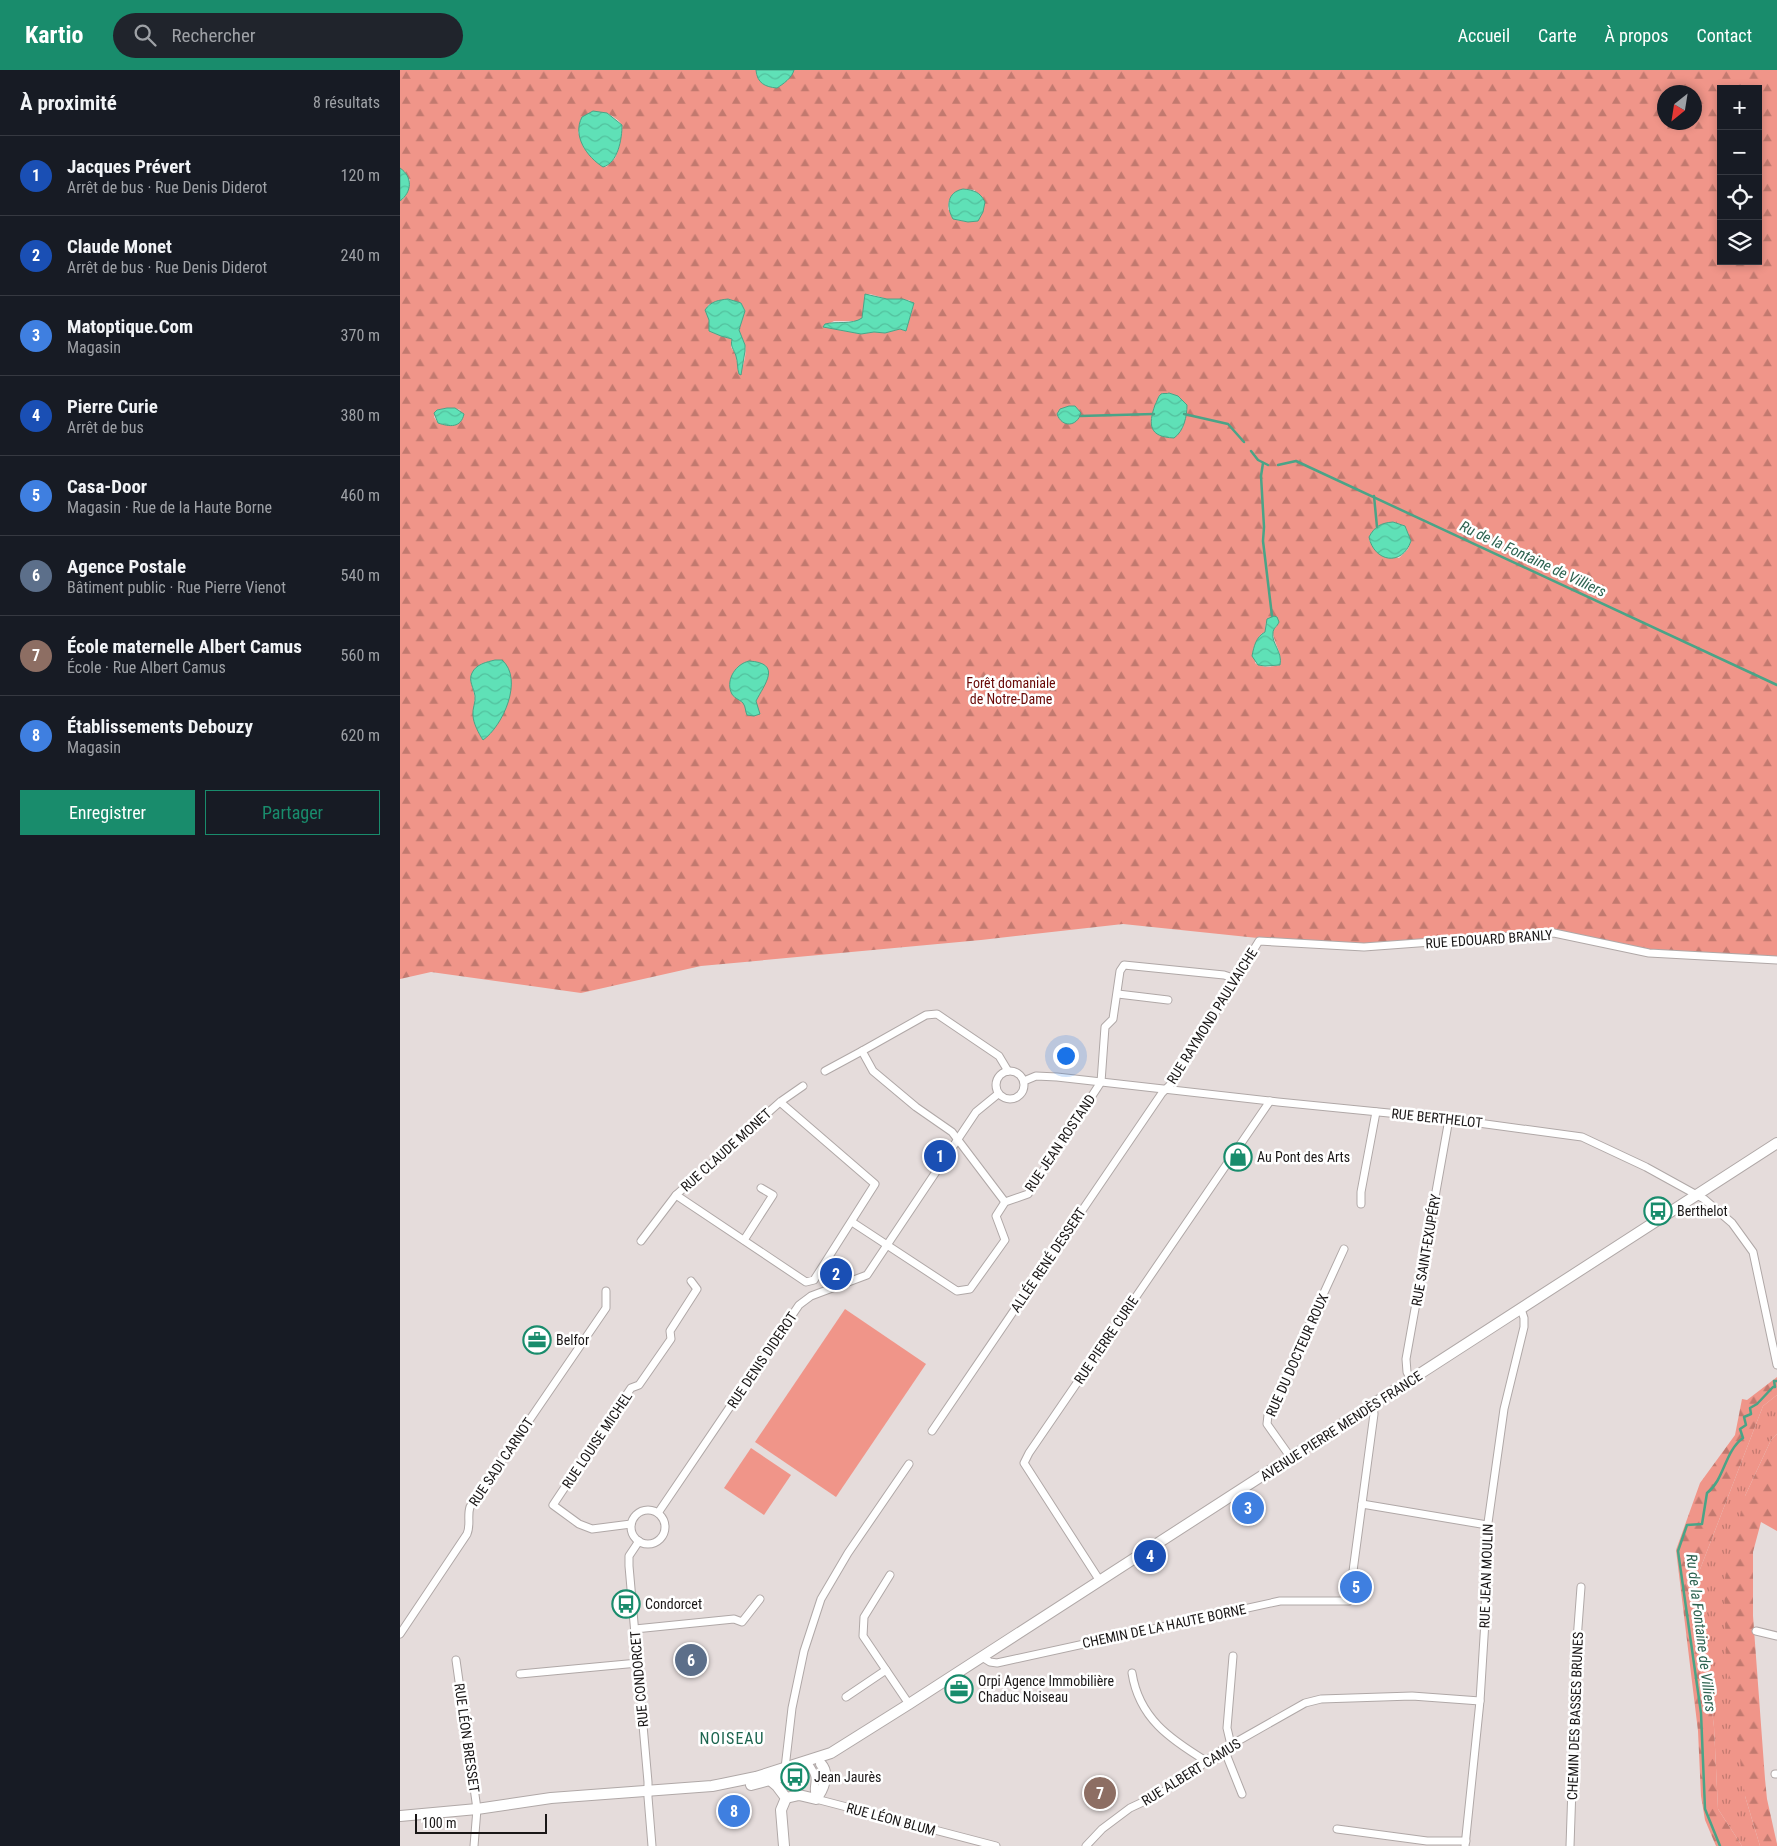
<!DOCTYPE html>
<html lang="fr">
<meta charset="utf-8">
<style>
:root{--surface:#171b24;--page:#20242c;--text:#f1f3f6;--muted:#9ea1a6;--line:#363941;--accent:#198c6c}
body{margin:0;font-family:"Roboto Condensed",sans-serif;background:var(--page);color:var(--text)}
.controls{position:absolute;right:15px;top:15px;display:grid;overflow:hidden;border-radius:0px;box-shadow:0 2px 8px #0003}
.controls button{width:45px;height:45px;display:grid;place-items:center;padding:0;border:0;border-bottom:1px solid var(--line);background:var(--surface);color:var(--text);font:25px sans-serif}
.compass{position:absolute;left:1257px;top:15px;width:45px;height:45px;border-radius:50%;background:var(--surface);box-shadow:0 2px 8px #0003;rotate:210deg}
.scale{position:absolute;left:15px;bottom:12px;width:132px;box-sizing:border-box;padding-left:5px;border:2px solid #1a1717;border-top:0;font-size:14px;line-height:18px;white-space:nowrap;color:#1a1717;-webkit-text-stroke:4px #fff;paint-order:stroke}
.you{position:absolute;left:665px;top:985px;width:18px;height:18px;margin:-12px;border:4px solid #fff;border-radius:50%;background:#1a73e8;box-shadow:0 0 0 8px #1a73e833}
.badge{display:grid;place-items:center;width:32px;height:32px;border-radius:50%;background:var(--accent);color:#fff;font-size:16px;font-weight:700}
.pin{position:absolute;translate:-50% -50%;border:2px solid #fff;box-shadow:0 1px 5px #0006}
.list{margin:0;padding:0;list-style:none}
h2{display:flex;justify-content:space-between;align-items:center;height:65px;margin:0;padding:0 20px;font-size:21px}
h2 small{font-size:16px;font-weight:400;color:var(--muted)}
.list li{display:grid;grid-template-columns:32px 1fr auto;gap:15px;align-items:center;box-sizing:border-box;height:80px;padding:0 20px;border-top:1px solid var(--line)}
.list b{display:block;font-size:19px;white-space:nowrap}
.list p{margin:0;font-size:16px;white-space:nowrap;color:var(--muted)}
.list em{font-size:16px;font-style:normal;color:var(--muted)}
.actions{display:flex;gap:10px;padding:15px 20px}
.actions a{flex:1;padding:11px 0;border:1px solid var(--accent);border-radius:0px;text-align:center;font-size:18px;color:var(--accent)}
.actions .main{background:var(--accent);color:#fff}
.icon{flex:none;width:28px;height:28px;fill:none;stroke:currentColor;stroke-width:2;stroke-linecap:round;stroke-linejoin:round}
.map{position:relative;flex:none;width:1377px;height:1776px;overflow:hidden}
header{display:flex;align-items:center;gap:30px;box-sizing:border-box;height:70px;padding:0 25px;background:var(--accent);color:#fff}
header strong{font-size:24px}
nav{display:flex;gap:28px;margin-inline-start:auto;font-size:18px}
.search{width:350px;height:45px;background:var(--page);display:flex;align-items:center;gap:12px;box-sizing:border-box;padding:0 18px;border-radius:28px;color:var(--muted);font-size:19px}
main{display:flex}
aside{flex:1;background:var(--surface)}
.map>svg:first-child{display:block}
.grass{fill:url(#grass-tufts)}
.forest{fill:url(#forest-firs);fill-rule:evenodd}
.garden{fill:#f09589}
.water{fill:url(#water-waves);stroke:#4aa487}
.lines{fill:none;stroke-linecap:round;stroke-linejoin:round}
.stream{stroke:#4aa487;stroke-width:2.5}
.street-casing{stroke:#b0a8a7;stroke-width:9}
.secondary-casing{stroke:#b0a8a7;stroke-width:12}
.street{stroke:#fff;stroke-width:7}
.secondary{stroke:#fff;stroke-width:10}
.labels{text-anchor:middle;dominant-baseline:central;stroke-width:5;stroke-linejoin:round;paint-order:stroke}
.park-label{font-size:14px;fill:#690907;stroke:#fff}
.street-label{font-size:14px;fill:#1a1717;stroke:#fff}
.poi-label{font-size:14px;fill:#1a1717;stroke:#fff;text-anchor:start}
.water-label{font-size:15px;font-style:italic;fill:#2d6250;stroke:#fff}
.quarter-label{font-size:16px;letter-spacing:1px;fill:#1c654f;stroke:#fff}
</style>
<header>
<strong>Kartio</strong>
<div class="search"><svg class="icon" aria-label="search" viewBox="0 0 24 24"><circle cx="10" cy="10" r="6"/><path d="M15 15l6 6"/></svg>Rechercher</div>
<nav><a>Accueil</a><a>Carte</a><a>À propos</a><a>Contact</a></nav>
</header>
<main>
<aside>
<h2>À proximité<small>8 résultats</small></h2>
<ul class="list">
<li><span class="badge" style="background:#1a4fb4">1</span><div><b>Jacques Prévert</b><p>Arrêt de bus · Rue Denis Diderot</p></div><em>120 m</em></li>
<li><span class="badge" style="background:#1a4fb4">2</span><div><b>Claude Monet</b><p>Arrêt de bus · Rue Denis Diderot</p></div><em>240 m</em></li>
<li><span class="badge" style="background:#3f7fe0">3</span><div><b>Matoptique.Com</b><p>Magasin</p></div><em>370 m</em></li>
<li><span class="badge" style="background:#1a4fb4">4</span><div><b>Pierre Curie</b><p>Arrêt de bus</p></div><em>380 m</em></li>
<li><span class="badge" style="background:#3f7fe0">5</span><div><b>Casa-Door</b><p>Magasin · Rue de la Haute Borne</p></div><em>460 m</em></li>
<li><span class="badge" style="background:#5c6f8a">6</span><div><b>Agence Postale</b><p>Bâtiment public · Rue Pierre Vienot</p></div><em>540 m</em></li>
<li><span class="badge" style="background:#8d6e63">7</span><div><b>École maternelle Albert Camus</b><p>École · Rue Albert Camus</p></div><em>560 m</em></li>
<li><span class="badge" style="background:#3f7fe0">8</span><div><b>Établissements Debouzy</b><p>Magasin</p></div><em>620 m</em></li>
</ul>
<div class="actions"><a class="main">Enregistrer</a><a>Partager</a></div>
</aside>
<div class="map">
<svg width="1377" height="1776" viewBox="0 0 1377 1776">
<defs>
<pattern id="grass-tufts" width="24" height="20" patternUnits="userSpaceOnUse" patternTransform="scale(1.25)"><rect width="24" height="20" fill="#f09589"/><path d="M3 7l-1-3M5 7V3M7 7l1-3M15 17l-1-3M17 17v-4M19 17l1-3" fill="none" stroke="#c2796f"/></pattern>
<pattern id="forest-firs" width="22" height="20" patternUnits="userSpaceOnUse" patternTransform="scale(1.25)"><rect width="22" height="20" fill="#f09589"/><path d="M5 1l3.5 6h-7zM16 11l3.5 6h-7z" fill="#c2796f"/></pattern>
<pattern id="water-waves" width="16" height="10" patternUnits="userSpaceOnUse" patternTransform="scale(1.25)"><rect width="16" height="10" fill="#5fe1b7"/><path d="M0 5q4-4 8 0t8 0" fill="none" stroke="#52c09d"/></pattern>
</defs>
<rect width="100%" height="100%" fill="#e5dcdb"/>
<polygon class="grass" points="1377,1325 1377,1364 1371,1370 1345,1426 1345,1726 1360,1776 1342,1776 1318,1739 1314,1657 1301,1548 1299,1502 1363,1336"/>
<g class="forest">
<path d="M 0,0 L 356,0 C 357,12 365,17 377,18 L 387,10 L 394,0 L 1377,0 L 1377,887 L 1251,880 L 1156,861 L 964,879 L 723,854 L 581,870 L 301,896 L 181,923 L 31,902 L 0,909 L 0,131 L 4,128 L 10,110 L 0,98 ZM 1321,19 L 1358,19 L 1358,191 L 1321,191 ZM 1264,22 L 1294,22 L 1294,52 L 1264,52 ZM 207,43 C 212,46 220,50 222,56 C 223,61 218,84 215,88 C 213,91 209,94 206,97 L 184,78 L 178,62 ZM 563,119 L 575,120 L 568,152 L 557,150 L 548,139 L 549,130 ZM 470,224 L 487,229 L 509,230 L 514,234 L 506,261 L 500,259 L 485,263 L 474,262 L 461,264 L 423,257 L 434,251 L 459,251 L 462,248 L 464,242 L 464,226 ZM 328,229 L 341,233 L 345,241 L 339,260 C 340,266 344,270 345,276 C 347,284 343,298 339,304 L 336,285 L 331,277 L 332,269 L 321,266 L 310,261 L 308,235 ZM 759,326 L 787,339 L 783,357 L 769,368 L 756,363 L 751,349 ZM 47,338 L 52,338 L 61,340 L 38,353 L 34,347 L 37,340 ZM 993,452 L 1005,456 L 1011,471 L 1008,479 L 999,488 L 976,481 L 969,470 ZM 866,552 L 877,556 L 873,559 C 872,572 883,581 880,595 C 872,597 861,598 855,593 L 861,564 L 865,562 ZM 95,590 L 111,605 C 111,627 102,656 83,670 L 73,646 L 75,628 L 72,615 L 81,594 Z"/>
<polygon points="1377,1307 1377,1325 1363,1336 1299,1502 1301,1548 1314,1657 1318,1739 1342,1776 1316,1776 1305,1750 1301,1726 1298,1661 1276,1480 1300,1413 1335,1365 1342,1329 1347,1330"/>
<polygon points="1377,1364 1377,1461 1361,1452 1353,1482 1353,1546 1365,1709 1367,1729 1377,1774 1377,1776 1360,1776 1345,1726 1326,1581 1324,1513 1345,1426 1371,1370"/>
</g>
<g class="garden">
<polygon points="445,1239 526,1294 436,1427 355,1372"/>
<polygon points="351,1378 391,1405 364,1445 324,1418"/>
</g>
<g class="water">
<path d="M 356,0 L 394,0 C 392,8 383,14 377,18 C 365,17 357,13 356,0 Z"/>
<path d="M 193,41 L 207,43 L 222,55 C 222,69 218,93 203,97 C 187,87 172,66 182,47 Z"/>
<path d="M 0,98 C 13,107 12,122 0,131 Z"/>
<path d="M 563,119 C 574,120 580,122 585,132 L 583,142 L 578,151 L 568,152 L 553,149 C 546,137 547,122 563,119 Z"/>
<path d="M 465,224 L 487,229 L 503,229 L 514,233 L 506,261 L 500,259 L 485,263 L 474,262 L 461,264 L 423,257 L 425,254 C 436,251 452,255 462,248 Z"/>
<path d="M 328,229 L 341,233 L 345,241 L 339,260 L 345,275 L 345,281 L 341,305 L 339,304 C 337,298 338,292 336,286 C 334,279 330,277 332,269 L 321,266 L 309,261 L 309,250 L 305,240 C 311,231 319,230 328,229 Z"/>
<path d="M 769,323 L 778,326 L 787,335 C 787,346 784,361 774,368 C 749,367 748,355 755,335 C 757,332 758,326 761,324 C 762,323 768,324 769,323 Z"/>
<path d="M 669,336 L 675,336 L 681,343 C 677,357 662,358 657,344 L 660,339 Z"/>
<path d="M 47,338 L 55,338 L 64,344 C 61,358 50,357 38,353 L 34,343 L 37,340 Z"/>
<path d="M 993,452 L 1005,456 L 1011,471 C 1002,497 974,492 969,467 C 975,456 981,453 993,452 Z"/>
<path d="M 874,546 L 877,547 L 879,552 C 877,557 873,558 873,563 C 871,573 883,582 880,595 L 865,596 L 858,595 L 852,586 C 854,576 856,567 865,562 L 867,549 Z"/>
<path d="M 95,590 L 102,590 C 124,609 103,656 83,670 C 79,664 73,653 73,645 C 72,639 76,632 75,626 C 74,618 68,611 72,603 C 76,594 87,592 95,590 Z"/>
<path d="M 349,591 C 383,593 364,615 356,631 L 360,644 L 354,646 L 347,645 C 345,641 346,637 343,633 C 339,629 333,628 331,622 C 326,609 336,594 349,591 Z"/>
</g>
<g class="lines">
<g class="stream">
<polyline points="784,344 828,354 844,372"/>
<polyline points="680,346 754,344"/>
<polyline points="851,381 858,390 868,395"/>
<polyline points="863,393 861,406 864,457 863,471 872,546"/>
<polyline points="878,395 896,391 1377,615"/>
<polyline points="974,426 977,457"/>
<path d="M 1320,1776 L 1305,1739 L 1301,1643 L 1278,1481 L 1287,1455 L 1302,1454 L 1307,1423 C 1325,1409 1324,1382 1343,1368 L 1340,1359 L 1346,1355 L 1344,1347 L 1351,1344 L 1350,1338 L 1357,1334 L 1373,1317 L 1375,1317 L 1374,1311 L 1377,1311"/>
</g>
<g class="street-casing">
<g id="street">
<polyline points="718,924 768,930"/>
<circle cx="610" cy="1015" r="14"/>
<polyline points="425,1001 462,981"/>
<polyline points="624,1011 636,1006 657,1007 878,1032 1049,1049 1182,1067 1246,1097 1304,1129 1332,1153 1353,1182 1377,1295"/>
<polyline points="380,1032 475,1114 414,1210 406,1212 276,1125 380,1032 403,1016"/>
<polyline points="605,1132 552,1062 516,1037 473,1001 462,981 526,945 537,944 599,986 608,1001"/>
<polyline points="961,1134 961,1122 976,1042"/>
<polyline points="452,1152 557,1221 570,1219 605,1170 596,1146 605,1132 628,1124 701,1012 705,957 713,949 720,901 724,895 824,905 836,909"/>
<polyline points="344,1170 373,1125 361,1118"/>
<polyline points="241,1171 276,1125"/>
<polyline points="1011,1310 1007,1302 1006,1289 1049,1049"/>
<polyline points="532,1361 762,1023 772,1013 859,871 964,877 1154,863 1249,883 1377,890"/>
<polyline points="891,1388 867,1354 868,1345 944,1179"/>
<polyline points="962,1434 1087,1455"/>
<circle cx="248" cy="1457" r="17"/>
<polyline points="258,1443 399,1235 411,1226 467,1205 576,1042 598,1024"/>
<polyline points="231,1454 192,1459 179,1454 153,1435 231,1318 239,1315 271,1269 270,1261 297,1219 291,1211"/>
<polyline points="239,1471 229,1486 229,1496 248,1712 248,1727 252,1776"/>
<polyline points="490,1505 464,1547 463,1566 509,1634"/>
<polyline points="700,1511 624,1393 629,1383 870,1031"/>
<polyline points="235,1559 334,1549 342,1552 360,1529"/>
<polyline points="1356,1561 1377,1566"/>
<path d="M 0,1564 L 67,1464 C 71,1455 67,1446 70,1437 L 206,1238 L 206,1221"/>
<polyline points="582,1587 590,1592 597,1593 880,1531 949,1531 974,1344 973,1335"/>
<polyline points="56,1590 77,1739 74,1776"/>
<path d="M 732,1603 C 739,1648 770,1669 806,1691"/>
<polyline points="120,1604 238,1593"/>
<polyline points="446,1627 486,1600"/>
<polyline points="831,1675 827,1658 833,1586"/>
<polyline points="824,1679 842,1724"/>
<path d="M 407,1692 C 410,1696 414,1701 415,1707 C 416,1717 412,1717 416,1729 L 596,1776"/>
<polyline points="385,1698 392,1638 404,1581 421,1529 448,1483 509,1394"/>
<polyline points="1375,1704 1377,1704"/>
<polyline points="937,1759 1027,1771 1066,1771"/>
<polyline points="686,1776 702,1759 730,1738 758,1725 787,1707 815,1684 905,1633 921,1629 1012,1626 1080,1631"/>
<polyline points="1065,1776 1080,1631 1085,1551 1086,1467 1104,1339 1124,1257 1124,1248 1121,1239"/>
<polyline points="1170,1776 1177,1570 1181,1517"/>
</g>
</g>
<g class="secondary-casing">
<g id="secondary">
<polyline points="371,1711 377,1716 386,1728"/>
<polyline points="351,1715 388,1705"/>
<path d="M 386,1728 L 399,1725 L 416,1729 C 423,1720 430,1704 421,1694"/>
<polyline points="0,1746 77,1739 151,1728 312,1716 356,1707 431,1683 509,1634 1377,1073"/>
<polyline points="384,1776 381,1740 386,1728"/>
</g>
</g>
<use href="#street" class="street"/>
<use href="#secondary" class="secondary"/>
</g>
<defs>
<g id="shop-ring" transform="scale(1.4375)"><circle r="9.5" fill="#fff" stroke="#198c6c" stroke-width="1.5"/><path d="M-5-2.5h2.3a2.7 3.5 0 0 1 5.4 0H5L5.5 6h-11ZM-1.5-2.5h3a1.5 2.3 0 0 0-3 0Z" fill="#198c6c"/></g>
<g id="bus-ring" transform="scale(1.4375)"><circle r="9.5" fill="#fff" stroke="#198c6c" stroke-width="1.5"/><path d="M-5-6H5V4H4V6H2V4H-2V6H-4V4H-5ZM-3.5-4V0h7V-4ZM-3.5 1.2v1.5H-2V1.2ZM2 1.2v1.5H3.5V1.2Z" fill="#198c6c"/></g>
<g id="office-ring" transform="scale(1.4375)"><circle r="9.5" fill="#fff" stroke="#198c6c" stroke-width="1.5"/><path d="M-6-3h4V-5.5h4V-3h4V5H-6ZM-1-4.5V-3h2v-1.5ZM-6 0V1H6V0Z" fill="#198c6c"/></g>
</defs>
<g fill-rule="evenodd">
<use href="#shop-ring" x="838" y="1087"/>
<use href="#bus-ring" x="1258" y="1141"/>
<use href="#office-ring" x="137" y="1270"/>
<use href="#bus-ring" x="226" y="1534"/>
<use href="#office-ring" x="559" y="1619"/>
<use href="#bus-ring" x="395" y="1707"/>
</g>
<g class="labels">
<g class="park-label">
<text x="611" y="613">Forêt domaniale<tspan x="611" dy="16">de Notre-Dame</tspan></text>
</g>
<g class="street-label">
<text transform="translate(1089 869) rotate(-4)">RUE EDOUARD BRANLY</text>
<text transform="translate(812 946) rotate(-58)">RUE RAYMOND PAULVAICHE</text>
<text transform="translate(1037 1048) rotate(6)">RUE BERTHELOT</text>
<text transform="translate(660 1073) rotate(-56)">RUE JEAN ROSTAND</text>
<text transform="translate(326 1080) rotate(-42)">RUE CLAUDE MONET</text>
<text transform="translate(1026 1180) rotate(-80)">RUE SAINT-EXUPÉRY</text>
<text transform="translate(648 1190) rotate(-56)">ALLÉE RENÉ DESSERT</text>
<text transform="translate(706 1270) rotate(-56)">RUE PIERRE CURIE</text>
<text transform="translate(897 1285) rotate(-66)">RUE DU DOCTEUR ROUX</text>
<text transform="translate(362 1290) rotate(-56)">RUE DENIS DIDEROT</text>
<text transform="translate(941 1356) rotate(-33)">AVENUE PIERRE MENDÈS FRANCE</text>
<text transform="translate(197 1370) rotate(-56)">RUE LOUISE MICHEL</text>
<text transform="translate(101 1392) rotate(-56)">RUE SADI CARNOT</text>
<text transform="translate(1086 1506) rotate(-88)">RUE JEAN MOULIN</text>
<text transform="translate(764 1556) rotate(-12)">CHEMIN DE LA HAUTE BORNE</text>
<text transform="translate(239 1609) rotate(-95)">RUE CONDORCET</text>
<text transform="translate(1175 1646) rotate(-88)">CHEMIN DES BASSES BRUNES</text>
<text transform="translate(67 1668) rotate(82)">RUE LÉON BRESSET</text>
<text transform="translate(791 1702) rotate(-32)">RUE ALBERT CAMUS</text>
<text transform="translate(491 1749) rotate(15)">RUE LÉON BLUM</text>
</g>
<g class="poi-label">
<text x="857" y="1087">Au Pont des Arts</text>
<text x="1277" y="1141">Berthelot</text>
<text x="156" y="1270">Belfor</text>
<text x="245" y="1534">Condorcet</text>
<text x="578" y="1611">Orpi Agence Immobilière<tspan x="578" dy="16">Chaduc Noiseau</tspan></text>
<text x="414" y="1707">Jean Jaurès</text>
</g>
<g class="water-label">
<text transform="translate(1133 489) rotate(25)">Ru de la Fontaine de Villiers</text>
<text transform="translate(1301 1563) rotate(83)">Ru de la Fontaine de Villiers</text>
</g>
<g class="quarter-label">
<text x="332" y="1668">NOISEAU</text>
</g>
</g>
</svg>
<div class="controls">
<button>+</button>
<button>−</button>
<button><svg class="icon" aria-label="locate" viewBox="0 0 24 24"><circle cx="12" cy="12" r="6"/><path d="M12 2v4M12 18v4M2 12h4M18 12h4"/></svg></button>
<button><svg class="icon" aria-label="layers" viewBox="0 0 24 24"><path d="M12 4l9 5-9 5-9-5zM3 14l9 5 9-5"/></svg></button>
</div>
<svg class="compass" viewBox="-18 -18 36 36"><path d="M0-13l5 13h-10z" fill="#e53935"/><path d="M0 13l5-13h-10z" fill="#9ea1a6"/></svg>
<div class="scale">100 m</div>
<div class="you"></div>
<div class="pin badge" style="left:540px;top:1086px;background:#1a4fb4">1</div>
<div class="pin badge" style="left:436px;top:1204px;background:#1a4fb4">2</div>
<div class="pin badge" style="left:848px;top:1438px;background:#3f7fe0">3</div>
<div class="pin badge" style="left:750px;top:1486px;background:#1a4fb4">4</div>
<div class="pin badge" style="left:956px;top:1517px;background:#3f7fe0">5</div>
<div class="pin badge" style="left:291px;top:1590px;background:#5c6f8a">6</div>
<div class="pin badge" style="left:700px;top:1723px;background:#8d6e63">7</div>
<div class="pin badge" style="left:334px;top:1741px;background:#3f7fe0">8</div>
</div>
</main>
